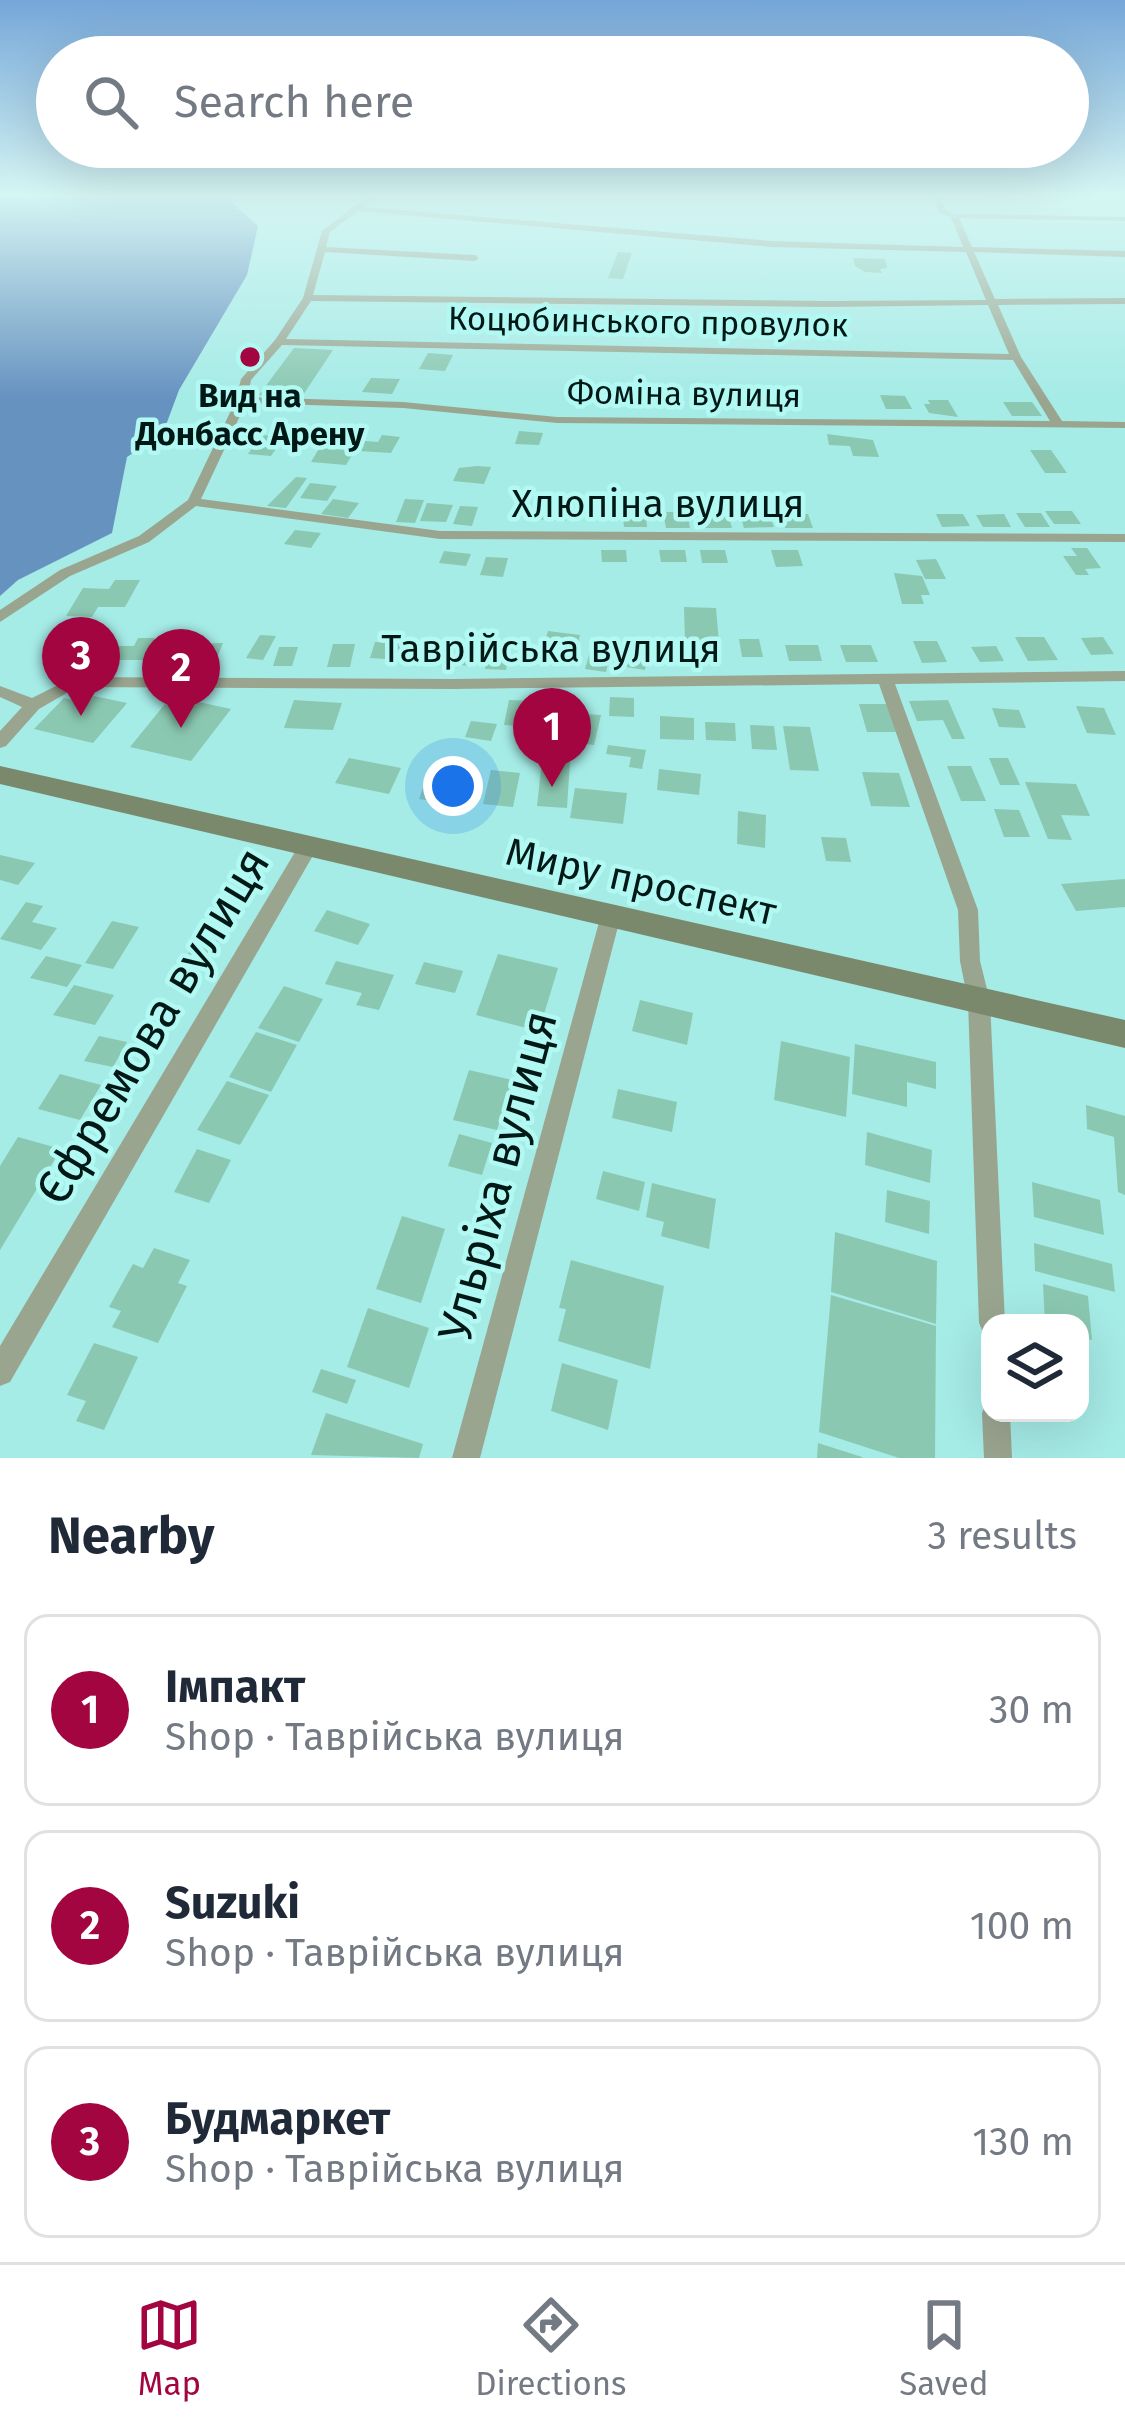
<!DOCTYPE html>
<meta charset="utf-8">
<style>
:root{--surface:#fff;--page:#f6f6f7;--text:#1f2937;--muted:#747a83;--line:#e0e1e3;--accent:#a20540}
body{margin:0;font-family:"Fira Sans",sans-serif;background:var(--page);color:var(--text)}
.controls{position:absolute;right:36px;bottom:36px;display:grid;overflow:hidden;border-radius:24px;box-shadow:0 12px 48px #0002}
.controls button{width:108px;height:108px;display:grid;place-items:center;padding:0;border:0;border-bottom:3px solid var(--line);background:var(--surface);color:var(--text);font:60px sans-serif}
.you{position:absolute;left:453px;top:786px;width:42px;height:42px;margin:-30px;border:9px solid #fff;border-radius:50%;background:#1a73e8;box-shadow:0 0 0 18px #1a73e833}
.badge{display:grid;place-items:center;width:78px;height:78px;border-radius:50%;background:var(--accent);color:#fff;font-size:39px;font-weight:700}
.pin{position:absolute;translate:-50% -99px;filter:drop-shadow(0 3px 6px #0008)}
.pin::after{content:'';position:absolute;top:63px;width:42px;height:36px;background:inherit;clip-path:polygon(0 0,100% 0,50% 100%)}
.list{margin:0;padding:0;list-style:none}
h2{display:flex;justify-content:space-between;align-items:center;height:156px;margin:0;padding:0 48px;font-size:51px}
h2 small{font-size:39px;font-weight:400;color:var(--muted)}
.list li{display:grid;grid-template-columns:78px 1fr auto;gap:36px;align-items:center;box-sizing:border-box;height:192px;margin:0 24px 24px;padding:0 24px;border:3px solid var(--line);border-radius:24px}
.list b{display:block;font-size:45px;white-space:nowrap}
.list p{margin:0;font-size:39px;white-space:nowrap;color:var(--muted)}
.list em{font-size:39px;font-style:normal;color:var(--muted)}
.icon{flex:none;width:66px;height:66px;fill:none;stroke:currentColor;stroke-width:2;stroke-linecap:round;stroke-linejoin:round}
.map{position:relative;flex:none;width:1125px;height:1458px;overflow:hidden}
.search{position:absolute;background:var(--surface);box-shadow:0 12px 48px #0002;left:36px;right:36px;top:36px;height:132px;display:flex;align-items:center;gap:30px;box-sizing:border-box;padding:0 42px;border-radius:66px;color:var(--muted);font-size:45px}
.sheet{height:804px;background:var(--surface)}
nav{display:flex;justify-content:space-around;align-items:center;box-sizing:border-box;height:168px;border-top:3px solid var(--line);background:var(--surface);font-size:33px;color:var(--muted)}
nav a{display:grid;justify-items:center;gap:6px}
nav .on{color:var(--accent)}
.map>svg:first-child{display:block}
.water{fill:#6692c0}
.building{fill:#8bc8b2}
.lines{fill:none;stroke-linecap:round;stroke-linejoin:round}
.minor{fill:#9aa590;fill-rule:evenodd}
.secondary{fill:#7a896b;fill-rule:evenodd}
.poi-dot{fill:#a20540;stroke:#b2f9f3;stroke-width:4.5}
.labels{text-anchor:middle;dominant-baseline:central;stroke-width:9;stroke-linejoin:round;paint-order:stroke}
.far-street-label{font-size:33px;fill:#001917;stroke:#b2f9f3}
.far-poi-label{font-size:33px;font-weight:bold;fill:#001917;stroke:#b2f9f3}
.street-label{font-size:39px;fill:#001917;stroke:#b2f9f3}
.near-street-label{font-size:48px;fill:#001917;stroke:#b2f9f3}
</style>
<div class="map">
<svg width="1125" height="1458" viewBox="0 0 1125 1458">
<rect width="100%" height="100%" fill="#a5ebe6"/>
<polygon class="water" points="0,194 233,194 230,201 258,226 247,275 179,390 163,433 127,457 112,533 18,580 0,596"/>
<g class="building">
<polygon points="618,252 632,253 623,279 608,278"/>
<polygon points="853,258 885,259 887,268 880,269 882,273 865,272 855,266"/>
<polygon points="513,311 511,323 481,323 483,313"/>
<polygon points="294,348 333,350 301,398 259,395"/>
<polygon points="428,353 453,355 445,371 419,369"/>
<polygon points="371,378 400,379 392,394 362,392"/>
<polygon points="880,395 905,396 912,409 886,409"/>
<polygon points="928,400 948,400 958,417 929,413 924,404 930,404"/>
<polygon points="1003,402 1032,402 1042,416 1012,416"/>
<polygon points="519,431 543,433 539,445 515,444"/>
<polygon points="827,434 873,440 879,457 853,456 850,446 829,445"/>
<polygon points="261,435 284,437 271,456 248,454"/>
<polygon points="382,435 400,437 391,453 359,451 365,441 378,442"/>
<polygon points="320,447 355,450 346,465 311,462"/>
<polygon points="1030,450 1051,450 1067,473 1045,473"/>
<polygon points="477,466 491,467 484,484 453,481 459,468"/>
<polygon points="296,477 307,478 286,508 267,506"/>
<polygon points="310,483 337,486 327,501 300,498"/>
<polygon points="333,499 359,503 348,518 321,514"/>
<polygon points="405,499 424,500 415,523 396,522"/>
<polygon points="537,501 570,503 566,521 533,519"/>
<polygon points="427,503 453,505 446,522 420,521"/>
<polygon points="460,506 478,507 472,526 453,524"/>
<polygon points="767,507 774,527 744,528 738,508"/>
<polygon points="699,509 728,514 732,528 703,528"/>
<polygon points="622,510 646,515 647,527 624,527"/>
<polygon points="1045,511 1072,511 1081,524 1054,524"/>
<polygon points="663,512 687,512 690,528 666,528"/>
<polygon points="1016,513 1041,513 1050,527 1025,527"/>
<polygon points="781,514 808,514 813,528 785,528"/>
<polygon points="936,514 963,514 970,526 942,527"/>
<polygon points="1004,514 1011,527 983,527 976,515"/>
<polygon points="295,530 321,533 311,548 284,544"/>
<polygon points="1071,548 1087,548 1101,568 1085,569 1089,575 1076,575 1063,556 1077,556"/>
<polygon points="601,550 626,550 627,562 602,562"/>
<polygon points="659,550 685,550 687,562 661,562"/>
<polygon points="700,550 725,550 728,563 702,563"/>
<polygon points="771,550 798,550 803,566 776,567"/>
<polygon points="444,551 471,554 466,566 439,563"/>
<polygon points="486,557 508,558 503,577 480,575"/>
<polygon points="936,559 946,579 925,579 916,560"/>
<polygon points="894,573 922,576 930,595 921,595 924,604 902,604"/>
<polygon points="115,580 140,580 125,607 98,607 92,617 66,616 83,588 109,589"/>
<polygon points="684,607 716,608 719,642 685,641"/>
<polygon points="548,631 580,635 575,656 542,652"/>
<polygon points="260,635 276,636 263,660 246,658"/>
<polygon points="1015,637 1044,637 1058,660 1028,661"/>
<polygon points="1103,637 1114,654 1091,655 1081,638"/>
<polygon points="138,638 155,638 144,660 112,660 119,646 134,646"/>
<polygon points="739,639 759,639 763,657 742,657"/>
<polygon points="454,641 477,643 469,666 446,663"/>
<polygon points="913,641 937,641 947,662 922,663"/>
<polygon points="375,642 405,643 400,660 370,658"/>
<polygon points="223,643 214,665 177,661 185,644"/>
<polygon points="333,644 355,644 350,667 327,667"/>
<polygon points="785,645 818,645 822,661 789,661"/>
<polygon points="840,645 871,645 878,662 846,662"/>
<polygon points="996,646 1004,661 980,662 971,647"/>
<polygon points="279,647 298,647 292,666 273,666"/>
<polygon points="631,648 649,650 645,670 626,667"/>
<polygon points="488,649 509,650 506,670 485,669"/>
<polygon points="590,652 610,654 606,672 585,669"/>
<polygon points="94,696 127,703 93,743 34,729 64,698 88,703"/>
<polygon points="610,697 634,698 634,717 609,716"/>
<polygon points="185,699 231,709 191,761 130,747 165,704 178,707"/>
<polygon points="294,700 342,703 333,730 284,728"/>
<polygon points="509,700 536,701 532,727 504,725"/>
<polygon points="948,700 965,739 952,739 943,720 917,721 909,701"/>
<polygon points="859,704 887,704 896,732 867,732"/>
<polygon points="1076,706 1104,708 1116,735 1087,733"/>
<polygon points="542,708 576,711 574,732 539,729"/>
<polygon points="992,708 1019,710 1026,728 999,727"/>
<polygon points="585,714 601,715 594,745 578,743"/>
<polygon points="660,716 694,718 694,740 660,739"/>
<polygon points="471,721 497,724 491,741 465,737"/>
<polygon points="705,722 735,723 736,741 706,740"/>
<polygon points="750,725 774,726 777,750 752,749"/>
<polygon points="783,726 810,727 819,771 790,770"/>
<polygon points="608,745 646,750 642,769 629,767 631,757 606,754"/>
<polygon points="349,758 401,768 389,794 335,783"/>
<polygon points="989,758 1008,758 1020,785 1000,785"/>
<polygon points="542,760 570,761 567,808 537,806"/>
<polygon points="947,766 971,766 986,801 961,801"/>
<polygon points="430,768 470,773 461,805 419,799"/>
<polygon points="659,769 701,774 699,795 657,790"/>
<polygon points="491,770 520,773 513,807 483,804"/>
<polygon points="862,772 899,773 910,807 871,806"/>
<polygon points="1025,782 1076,784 1090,816 1061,815 1072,840 1048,839"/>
<polygon points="575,788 627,793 623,824 570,818"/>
<polygon points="994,809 1019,810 1030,837 1004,837"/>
<polygon points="738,811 766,815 765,848 737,844"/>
<polygon points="821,837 846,838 851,862 826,861"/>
<polygon points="0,855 35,863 18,885 0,880"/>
<polygon points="1125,879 1125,907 1076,911 1061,884"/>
<polygon points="26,902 43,906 32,922 57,928 41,950 0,939"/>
<polygon points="327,910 370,924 358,945 314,931"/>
<polygon points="112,921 139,927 113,969 85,963"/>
<polygon points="200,935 219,940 207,959 188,954"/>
<polygon points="498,954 558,968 539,1031 476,1015"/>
<polygon points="46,956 82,965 67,987 30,978"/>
<polygon points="336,961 394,975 379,1010 356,1005 362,993 325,984"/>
<polygon points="424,962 463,971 455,993 415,984"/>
<polygon points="74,985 114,995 95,1025 53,1015"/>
<polygon points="284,986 323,999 299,1042 258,1028"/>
<polygon points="640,1000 693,1013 687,1045 632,1031"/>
<polygon points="256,1032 297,1045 271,1092 229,1077"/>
<polygon points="99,1036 127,1042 113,1067 84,1061"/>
<polygon points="781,1041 850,1057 846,1117 774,1100"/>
<polygon points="855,1044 936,1062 936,1089 907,1082 907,1107 852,1094"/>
<polygon points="469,1070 512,1080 497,1130 453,1120"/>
<polygon points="60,1074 101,1085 80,1120 38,1109"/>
<polygon points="227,1081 269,1095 240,1145 197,1130"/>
<polygon points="618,1089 677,1102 672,1132 612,1118"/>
<polygon points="1086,1105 1125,1116 1125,1195 1118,1192 1114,1137 1087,1129"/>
<polygon points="867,1132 932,1150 930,1183 865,1165"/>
<polygon points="459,1134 492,1143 482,1175 448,1166"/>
<polygon points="18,1137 61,1149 0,1250 0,1166"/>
<polygon points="197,1149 231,1160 209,1203 174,1192"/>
<polygon points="603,1171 645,1182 639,1211 596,1199"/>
<polygon points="1032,1182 1100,1200 1104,1235 1034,1217"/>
<polygon points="652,1183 716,1199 709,1249 661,1236 664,1222 646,1217"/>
<polygon points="887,1190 930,1201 929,1234 885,1222"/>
<polygon points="402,1216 445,1229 421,1303 376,1289"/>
<polygon points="835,1232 937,1261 936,1324 831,1292"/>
<polygon points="1034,1243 1112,1264 1115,1292 1035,1271"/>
<polygon points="154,1248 190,1260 178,1283 187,1286 158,1343 112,1327 121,1311 109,1307 133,1264 143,1268"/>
<polygon points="571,1260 664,1286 650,1369 558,1341 566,1309 559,1308"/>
<polygon points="1043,1284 1088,1296 1092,1340 1080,1337 1080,1323 1045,1323"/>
<polygon points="831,1295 936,1326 935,1458 899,1458 819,1432"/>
<polygon points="368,1308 429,1328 409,1388 347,1367"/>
<polygon points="94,1343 138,1357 104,1430 76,1421 86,1401 67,1395"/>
<polygon points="562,1363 618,1380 608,1430 551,1411"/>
<polygon points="321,1369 356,1380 347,1404 312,1392"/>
<polygon points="326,1413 423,1444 419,1458 311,1455"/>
<polygon points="818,1443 862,1457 862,1458 817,1458"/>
</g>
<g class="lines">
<g class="minor">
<path d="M 370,194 L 379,194 L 363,207 L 772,241 L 963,247 L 951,217 L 940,213 L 931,194 L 939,194 L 946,210 L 955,214 L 1125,217 L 1125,221 L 959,218 L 972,247 L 1125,251 L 1125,257 L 974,252 L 995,299 L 1125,298 L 1125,304 L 998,305 L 1021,357 L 1062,421 L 1125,422 L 1125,428 L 557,423 L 403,408 L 246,403 L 201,499 L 440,531 L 1125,534 L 1125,542 L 440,539 L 196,506 L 149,542 L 70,576 L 0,622 L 0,610 L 60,570 L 139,536 L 188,500 L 236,400 L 241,379 L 275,340 L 303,298 L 322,231 ZM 358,211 L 772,247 L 966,252 L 986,300 L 827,301 L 313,295 L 325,252 L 475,261 L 479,258 L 475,255 L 326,247 L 330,232 ZM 311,301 L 827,307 L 988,305 L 1009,354 L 286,339 ZM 282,345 L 1013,360 L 1050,421 L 557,417 L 403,402 L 248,397 L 251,380 Z"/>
<polygon points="1125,671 1125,681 895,684 978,910 980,961 990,1001 1005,1323 990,1323 990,1335 983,1332 979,1323 968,1001 960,961 958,910 879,684 454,689 77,687 39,709 6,746 0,748 0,731 22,707 0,697 0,686 32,698 74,677 454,679"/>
<polygon points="308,840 315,842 317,847 315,852 10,1382 0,1386 0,1346 301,842"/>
<polygon points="611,907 618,909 621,915 480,1458 452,1458 601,915 604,909"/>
<polygon points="990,1402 990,1413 1010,1413 1012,1458 984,1458 982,1413 986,1403"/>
</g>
<polygon class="secondary" points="0,766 1125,1020 1125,1048 0,784"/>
</g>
<linearGradient id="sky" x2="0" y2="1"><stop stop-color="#74a6d8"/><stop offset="0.49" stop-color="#d6f6f4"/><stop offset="1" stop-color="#d6f6f4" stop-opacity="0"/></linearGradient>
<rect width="1125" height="398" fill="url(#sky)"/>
<circle class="poi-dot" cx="250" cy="357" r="12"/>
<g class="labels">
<g class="far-street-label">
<text transform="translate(648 322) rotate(1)">Коцюбинського провулок</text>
<text transform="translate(684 394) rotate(1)">Фоміна вулиця</text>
</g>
<g class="far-poi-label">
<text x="250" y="396">Вид на<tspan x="250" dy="38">Донбасс Арену</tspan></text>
</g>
<g class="street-label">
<text x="658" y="504">Хлюпіна вулиця</text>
<text x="551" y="649">Таврійська вулиця</text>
<text transform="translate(641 882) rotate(13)">Миру проспект</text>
</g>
<g class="near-street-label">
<text transform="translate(153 1026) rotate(-59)">Єфремова вулиця</text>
<text transform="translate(498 1176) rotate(-75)">Ульріха вулиця</text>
</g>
</g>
</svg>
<div class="controls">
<button><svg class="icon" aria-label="layers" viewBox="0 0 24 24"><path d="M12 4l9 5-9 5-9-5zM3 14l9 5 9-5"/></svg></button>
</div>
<div class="you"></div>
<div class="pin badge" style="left:552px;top:787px">1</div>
<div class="pin badge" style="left:181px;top:728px">2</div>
<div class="pin badge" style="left:81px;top:716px">3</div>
<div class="search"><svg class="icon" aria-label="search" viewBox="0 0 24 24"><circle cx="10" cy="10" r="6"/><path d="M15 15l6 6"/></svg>Search here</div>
</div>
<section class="sheet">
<h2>Nearby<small>3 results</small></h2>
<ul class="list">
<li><span class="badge">1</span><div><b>Iмпакт</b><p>Shop · Таврійська вулиця</p></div><em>30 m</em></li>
<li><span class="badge">2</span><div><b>Suzuki</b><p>Shop · Таврійська вулиця</p></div><em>100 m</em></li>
<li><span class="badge">3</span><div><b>Будмаркет</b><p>Shop · Таврійська вулиця</p></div><em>130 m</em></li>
</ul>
</section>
<nav>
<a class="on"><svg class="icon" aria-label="map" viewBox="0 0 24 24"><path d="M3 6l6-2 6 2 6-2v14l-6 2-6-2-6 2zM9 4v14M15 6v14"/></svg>Map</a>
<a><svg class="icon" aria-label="directions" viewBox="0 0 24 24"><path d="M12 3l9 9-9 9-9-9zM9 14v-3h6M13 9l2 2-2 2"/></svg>Directions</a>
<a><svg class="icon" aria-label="saved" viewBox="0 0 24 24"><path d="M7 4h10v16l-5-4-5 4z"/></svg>Saved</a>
</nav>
